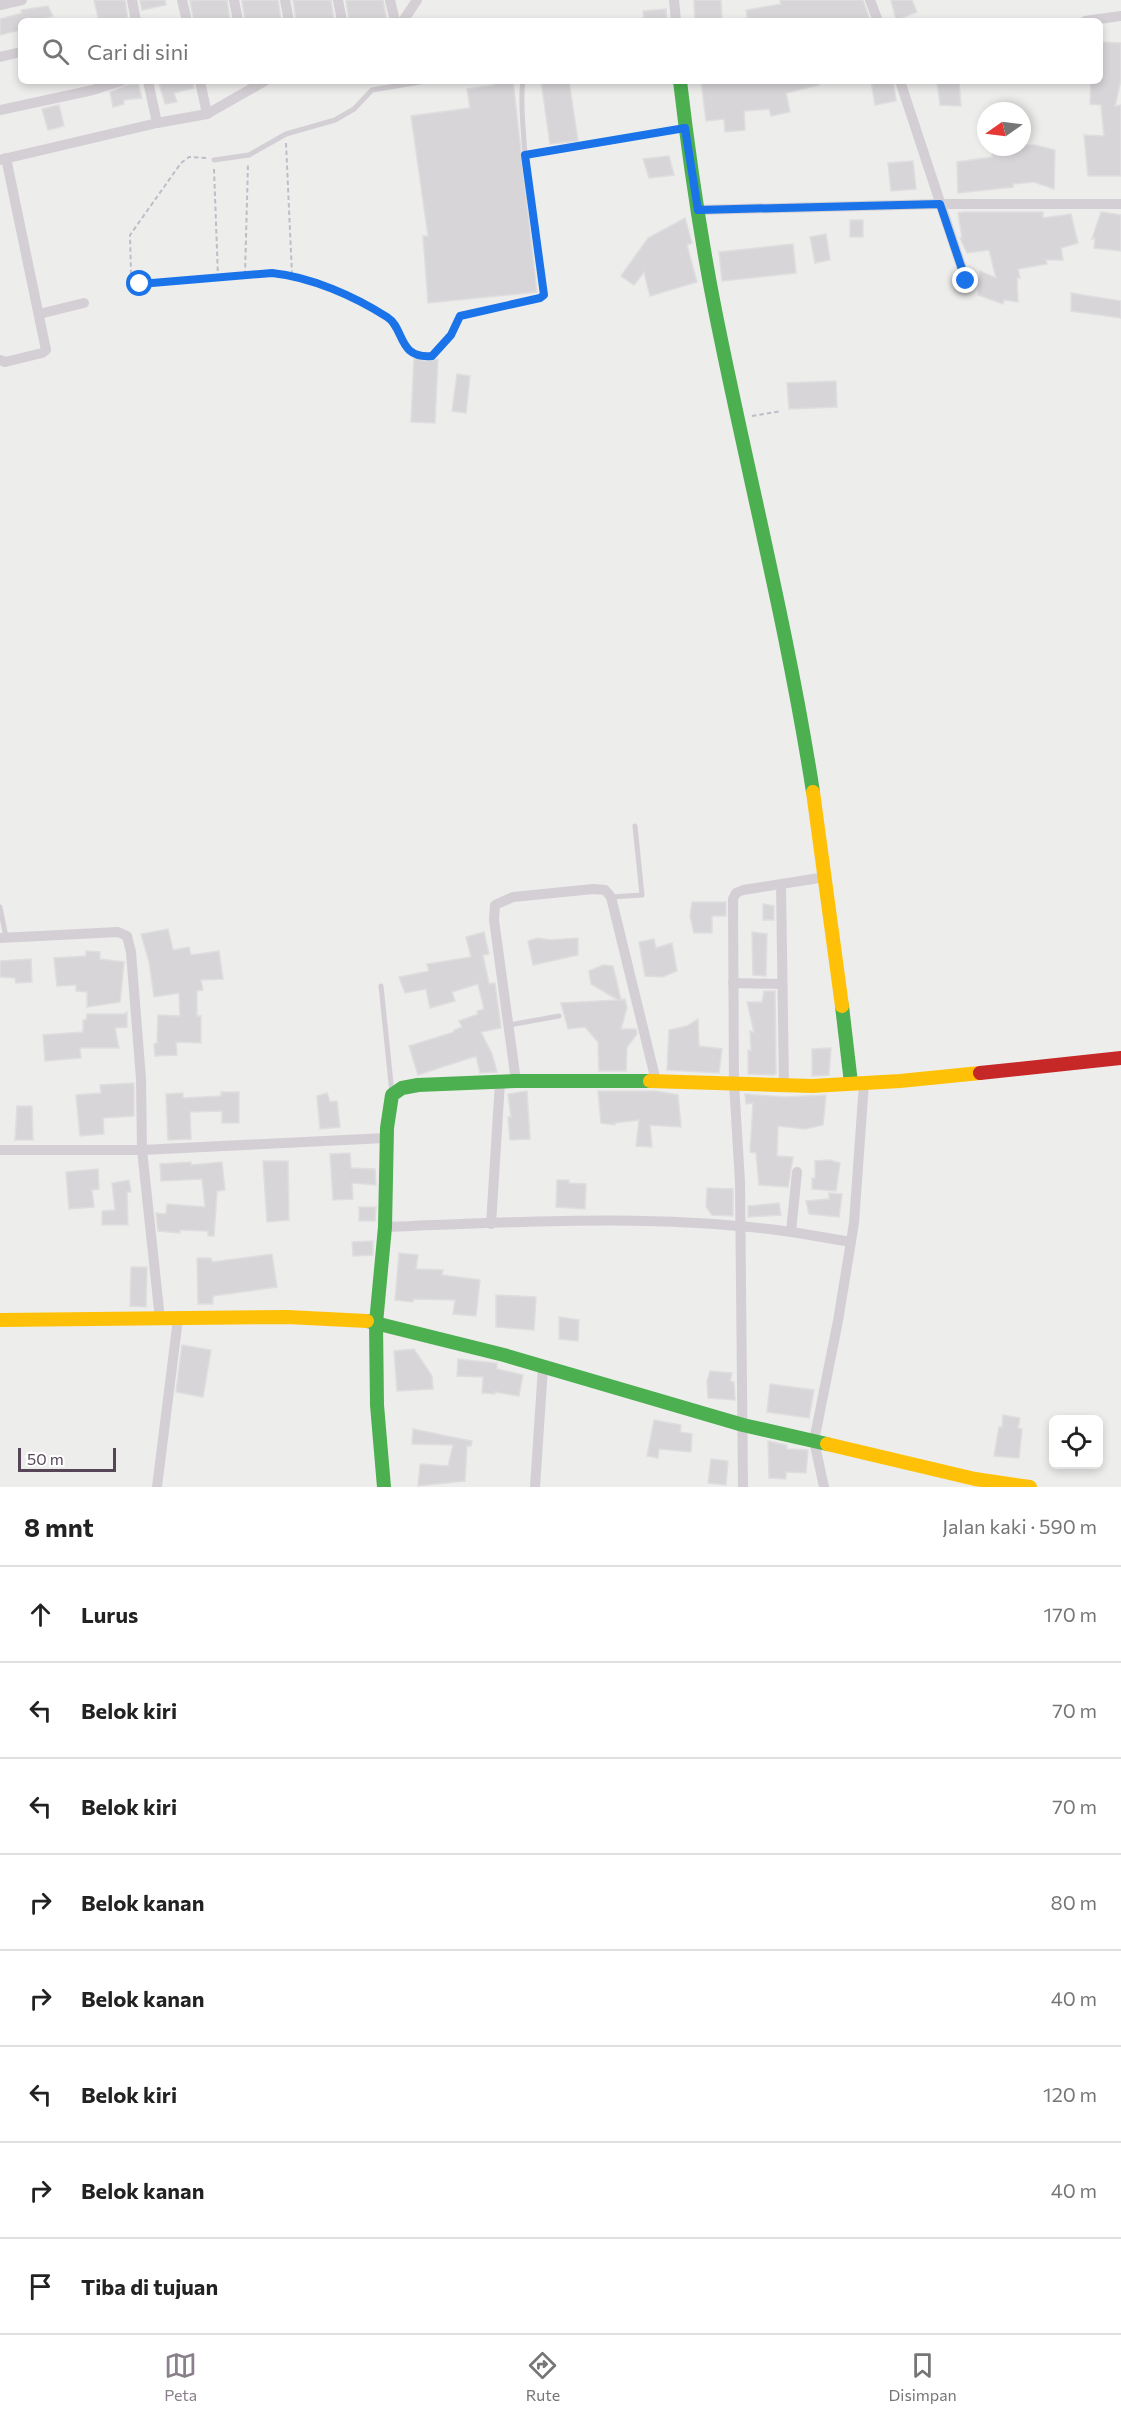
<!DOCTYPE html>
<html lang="id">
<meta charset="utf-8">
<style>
:root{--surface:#fff;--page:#f2f2f2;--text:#222;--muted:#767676;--line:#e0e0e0;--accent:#8a808b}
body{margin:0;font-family:Commissioner,sans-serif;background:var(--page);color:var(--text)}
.controls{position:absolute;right:18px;bottom:18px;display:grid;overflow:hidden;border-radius:9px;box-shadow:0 3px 9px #0003}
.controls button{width:54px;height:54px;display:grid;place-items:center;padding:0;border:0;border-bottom:2px solid var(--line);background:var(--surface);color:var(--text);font:30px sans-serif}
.compass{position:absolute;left:977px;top:102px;width:54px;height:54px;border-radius:50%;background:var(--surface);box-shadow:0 3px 9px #0003;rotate:256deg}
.scale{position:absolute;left:18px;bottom:15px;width:98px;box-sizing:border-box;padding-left:6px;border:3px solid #554557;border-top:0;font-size:16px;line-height:21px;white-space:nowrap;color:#554557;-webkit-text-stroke:4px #fff;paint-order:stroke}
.stop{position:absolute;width:18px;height:18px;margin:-14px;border:4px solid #1a73e8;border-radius:50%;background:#fff}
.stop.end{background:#1a73e8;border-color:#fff;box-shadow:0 2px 6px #0008}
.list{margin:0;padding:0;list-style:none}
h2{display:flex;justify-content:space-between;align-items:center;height:78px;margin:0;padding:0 24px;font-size:26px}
h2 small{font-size:20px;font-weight:400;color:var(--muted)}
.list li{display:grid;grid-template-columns:39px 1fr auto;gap:18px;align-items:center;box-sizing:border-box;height:96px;padding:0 24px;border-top:2px solid var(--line)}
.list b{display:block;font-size:22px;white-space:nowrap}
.list em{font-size:20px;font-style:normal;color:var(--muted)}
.icon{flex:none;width:33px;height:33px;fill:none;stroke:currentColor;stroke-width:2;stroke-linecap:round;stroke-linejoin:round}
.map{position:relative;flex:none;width:1121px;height:1487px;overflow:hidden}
.search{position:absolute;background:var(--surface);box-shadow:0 3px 9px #0003;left:18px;right:18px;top:18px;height:66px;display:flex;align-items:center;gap:15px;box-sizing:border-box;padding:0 21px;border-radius:9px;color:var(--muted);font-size:22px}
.sheet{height:846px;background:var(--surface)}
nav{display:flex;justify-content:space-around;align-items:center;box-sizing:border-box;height:84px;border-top:2px solid var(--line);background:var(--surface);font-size:16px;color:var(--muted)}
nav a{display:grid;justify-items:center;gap:3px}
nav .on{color:var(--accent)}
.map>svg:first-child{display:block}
.building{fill:#d8d5d8;stroke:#dfdedf;stroke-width:1.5}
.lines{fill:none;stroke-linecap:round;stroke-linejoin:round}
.path{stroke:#bebdc8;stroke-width:2;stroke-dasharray:4.5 3;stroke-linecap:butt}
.lane{stroke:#d4cfd4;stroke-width:5}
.street{stroke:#d4cfd4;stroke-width:10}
.fast{stroke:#4caf50;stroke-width:14}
.slow{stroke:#ffc107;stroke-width:14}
.jam{stroke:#c62828;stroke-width:14}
.route{stroke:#1a73e8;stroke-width:8}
</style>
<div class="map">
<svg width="1121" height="1487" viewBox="0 0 1121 1487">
<rect width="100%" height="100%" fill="#ededec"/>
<g class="building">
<polygon points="94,0 125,0 128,21 99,21"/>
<polygon points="140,0 165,0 166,5 142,10"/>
<polygon points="199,0 227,0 230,21 194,21 190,1"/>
<polygon points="242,0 278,0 281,21 245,21"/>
<polygon points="293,0 331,0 334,21 296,21"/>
<polygon points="346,0 383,0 387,21 349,21"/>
<polygon points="694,0 721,0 722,21 695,21"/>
<polygon points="780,0 863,0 870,21 748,21 746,10 781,4"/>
<polygon points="891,0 912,0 917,12 896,20"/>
<polygon points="48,6 53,16 38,21 21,21 21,30 0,35 0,19 22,13 21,10"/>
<polygon points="666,9 667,21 644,21 643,11"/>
<polygon points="1100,42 1121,43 1121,80 1115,106 1121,105 1121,176 1088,176 1084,135 1104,136 1101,105 1090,104 1091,81 1100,81"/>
<polygon points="166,81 193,81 194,88 174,93 177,102 165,104 159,83"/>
<polygon points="494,81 513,81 537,292 428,303 423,236 428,236 411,116 470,108 467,89 494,85"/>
<polygon points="541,81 569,81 578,141 550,144"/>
<polygon points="701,81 818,81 819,85 786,93 790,112 771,116 769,109 744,111 745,130 725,132 724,119 706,121"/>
<polygon points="871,81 893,81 896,101 875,105"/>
<polygon points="937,81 959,81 961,106 940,105"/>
<polygon points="138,84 142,98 124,100 124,104 113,107 110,92 127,85"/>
<polygon points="59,105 64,126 48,130 42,109"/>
<polygon points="1022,145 1035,145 1055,150 1054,189 1034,182 1013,184 1013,187 958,193 957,162 992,157 993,147 1022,147"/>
<polygon points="669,156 674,175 649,178 643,159"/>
<polygon points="913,161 916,189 891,191 888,163"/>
<polygon points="964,212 1043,212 1043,218 1071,214 1078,243 1061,248 1063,260 1046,260 1047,264 1018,269 1020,278 1017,278 1018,302 1004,300 1003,304 978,295 980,271 996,278 989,250 967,253 960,238 962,238 958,213"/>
<polygon points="1101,212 1121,215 1121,251 1094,248 1095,238 1092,239"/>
<polygon points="685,218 692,243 687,245 697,282 650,296 644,272 634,285 621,276 648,238"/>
<rect x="850" y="220" width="13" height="17"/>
<polygon points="826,234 830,260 815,263 810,237"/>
<polygon points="793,244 796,273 722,281 719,252"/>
<polygon points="1071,293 1121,301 1121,318 1071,311"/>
<polygon points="414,358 424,361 438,359 435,423 411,422"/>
<polygon points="457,374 470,376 466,413 452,411"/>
<polygon points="836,381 837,407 789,409 787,383"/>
<polygon points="692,902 726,902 726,916 712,916 712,933 694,933 690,916"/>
<polygon points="763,904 774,906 774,920 763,920"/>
<polygon points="168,929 173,950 189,947 191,955 219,951 223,979 201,980 203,990 197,991 197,1016 201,1016 201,1043 176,1042 177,1055 155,1056 154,1044 157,1043 158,1015 180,1016 179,993 154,997 149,962 141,934"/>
<polygon points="484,932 489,954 483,955 489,984 495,983 501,1028 481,1032 492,1054 497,1072 480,1073 476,1056 418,1075 409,1046 454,1032 454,1030 462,1027 459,1021 478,1014 477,1011 484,1009 478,984 452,992 455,1001 430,1008 426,989 405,993 399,977 429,971 427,964 471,957 466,937"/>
<polygon points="752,932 767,934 766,976 753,975"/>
<polygon points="538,938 550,940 578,938 578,955 533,965 528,941"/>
<polygon points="654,939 656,948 672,943 677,971 662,977 645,976 639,942"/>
<polygon points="86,951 100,952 100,959 124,962 120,1002 87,1007 87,992 76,991 76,985 57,986 54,958 86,956"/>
<polygon points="31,959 32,982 16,983 15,978 0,977 0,961"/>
<polygon points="603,965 613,966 621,1000 625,999 627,1008 621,1029 636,1029 637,1034 627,1047 626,1071 599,1071 598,1042 585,1027 568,1029 561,1003 618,1000 591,984 589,971"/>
<polygon points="764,991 775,991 776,1074 773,1075 748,1074 748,1050 751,1051 750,1031 754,1032 747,1002 762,1002"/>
<polygon points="127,1012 127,1027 115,1028 119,1048 80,1048 81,1058 45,1061 43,1035 83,1032 83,1020 86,1020 87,1014 124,1014"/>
<polygon points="698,1019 699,1046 722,1049 719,1073 667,1070 669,1030 687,1026"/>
<polygon points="831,1048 829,1075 812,1076 812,1049"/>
<polygon points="134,1083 134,1116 103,1118 104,1134 80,1136 76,1095 101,1093 100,1085"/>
<polygon points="527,1091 530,1139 510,1140 508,1117 511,1117 508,1094"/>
<polygon points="598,1091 656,1091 678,1095 681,1127 650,1125 652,1147 636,1146 639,1120 615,1123 615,1125 601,1123"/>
<polygon points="221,1092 239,1092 239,1123 222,1123 222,1111 190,1112 191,1139 168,1140 166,1094 183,1093 183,1098 221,1096"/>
<polygon points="327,1093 330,1102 337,1101 340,1127 320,1129 317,1096"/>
<polygon points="745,1094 784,1097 826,1095 823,1125 805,1129 778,1126 777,1156 793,1157 788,1187 759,1185 756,1153 750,1152 753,1103 746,1104"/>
<polygon points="17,1106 32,1106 33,1140 15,1140"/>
<polygon points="350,1153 351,1168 375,1169 376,1185 352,1183 353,1199 333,1200 330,1154"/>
<polygon points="830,1160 840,1163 836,1191 812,1189 812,1178 815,1178 815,1161"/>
<polygon points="263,1161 288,1161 289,1220 267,1222"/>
<polygon points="191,1162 191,1165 222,1162 225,1190 217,1191 214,1236 208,1236 208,1231 180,1230 180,1233 158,1231 156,1213 166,1214 167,1204 205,1207 202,1179 161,1181 160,1164"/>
<polygon points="98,1169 99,1189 92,1190 94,1207 69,1209 66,1172"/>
<polygon points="129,1180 131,1192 127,1192 128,1225 102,1225 102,1211 115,1210 112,1183"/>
<polygon points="557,1180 569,1180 569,1183 586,1184 585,1209 556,1207"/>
<polygon points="707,1188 733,1189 733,1216 712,1215 706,1207"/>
<polygon points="829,1193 842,1194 839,1217 809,1214 806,1201 829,1199"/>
<polygon points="779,1203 781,1215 748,1217 748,1206"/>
<polygon points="359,1207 376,1207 375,1221 359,1221"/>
<polygon points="373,1241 373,1255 353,1256 352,1242"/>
<polygon points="399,1253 418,1255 416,1269 443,1270 442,1275 480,1280 476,1316 453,1314 455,1300 413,1299 413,1302 395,1300"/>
<polygon points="272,1254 277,1287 213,1296 213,1304 198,1304 197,1258 211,1258 212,1262"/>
<polygon points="131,1267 147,1267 146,1307 130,1306"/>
<polygon points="496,1295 536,1297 534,1330 496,1327"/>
<polygon points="559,1317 579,1320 578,1341 559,1339"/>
<polygon points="182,1345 211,1350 203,1397 176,1392"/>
<polygon points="414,1349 432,1376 433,1389 397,1391 394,1351"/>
<polygon points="458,1359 494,1363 497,1363 497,1369 523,1375 519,1396 495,1392 495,1394 482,1393 483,1377 457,1376"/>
<polygon points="710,1371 732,1373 730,1381 734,1382 735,1400 708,1398 707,1381"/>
<polygon points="770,1384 814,1390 809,1418 767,1412"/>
<polygon points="1003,1415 1020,1418 1018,1428 1022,1429 1019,1458 994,1456 999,1427 1002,1427"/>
<polygon points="654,1420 681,1425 680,1432 692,1434 691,1452 659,1449 658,1458 647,1456"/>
<polygon points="413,1429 472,1441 471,1446 467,1446 465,1481 418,1486 420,1464 448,1466 453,1445 412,1444"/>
<polygon points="768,1441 787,1445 787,1449 808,1450 806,1473 786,1472 786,1479 769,1478"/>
<polygon points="711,1459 728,1461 726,1485 708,1483"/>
</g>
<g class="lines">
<g class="path">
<polyline points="286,143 292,275"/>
<path d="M 206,158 L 189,157 L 181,163 L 130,235 L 131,275 L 136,282 L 272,273 C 312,277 347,296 382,314"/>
<polyline points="214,169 218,277"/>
<polyline points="245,275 248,164"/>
<polyline points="752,416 781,411"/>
</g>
<g class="lane">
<polyline points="525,155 683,128"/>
<polyline points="214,160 249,155 286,134 335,120 354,109 372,90 426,81"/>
<path d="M 390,319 C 399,338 408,358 432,356 L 451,335 L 461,316 L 543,297 L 544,290 C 536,241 528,192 524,142 C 523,121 520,101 523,81"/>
<polyline points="611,897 642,895 635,826"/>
<polyline points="0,907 6,937"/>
<polyline points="381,986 392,1093"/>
<polyline points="509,1025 559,1016"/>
</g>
<g class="street">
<polyline points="132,0 136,21"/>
<polyline points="182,0 187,21"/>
<polyline points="234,0 238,21"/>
<polyline points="285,0 289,21"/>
<polyline points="338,0 342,21"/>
<polyline points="390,0 395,21"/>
<polyline points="674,0 676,21"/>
<polyline points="870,0 878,21"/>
<polyline points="0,5 22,0"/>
<polyline points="403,21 417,0"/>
<polyline points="1085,21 1121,16"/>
<polyline points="0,57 21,52"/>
<polyline points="148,81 157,123 207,114 265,81"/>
<polyline points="200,81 207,114"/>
<polyline points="900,81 966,281"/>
<polyline points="0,110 93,90 121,81"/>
<polyline points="0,160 157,123"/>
<polyline points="698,210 940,204 1121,204"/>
<polyline points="39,314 84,303"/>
<polyline points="0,360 5,362 42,353 46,350 6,158"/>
<polyline points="781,884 784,1085"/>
<polyline points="0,938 118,932 127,936 131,952 141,1079 142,1150 160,1319"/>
<polyline points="733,983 782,984"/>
<polyline points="516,1081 494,920 495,905 513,897 593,889 605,890 611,897 656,1081"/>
<polyline points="0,1150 142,1150 385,1138"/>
<polyline points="491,1224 500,1082"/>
<path d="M 385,1227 C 519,1222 657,1213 791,1232 L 797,1172"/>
<polyline points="792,1232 851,1242"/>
<polyline points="157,1487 178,1319"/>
<polyline points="535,1487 543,1367"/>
<polyline points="743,1487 740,1182 734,1083 733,899 736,893 743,890 826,877"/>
<polyline points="824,1487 814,1441 838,1321 854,1223 864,1083"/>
</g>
<g class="fast">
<path d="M 680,81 C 689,158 700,234 715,310 C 747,471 788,630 813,792"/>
<polyline points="842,1006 851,1083"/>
<polyline points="367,1321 504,1355 743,1425 827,1444"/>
<polyline points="384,1487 377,1405 376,1323 385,1227 387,1128 392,1095 402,1088 418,1085 516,1081 650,1081"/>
</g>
<g class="slow">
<polyline points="813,792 842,1006"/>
<polyline points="650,1081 812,1086 900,1081 980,1073"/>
<polyline points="0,1320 287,1317 367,1321"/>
<polyline points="827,1444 975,1479 1030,1487"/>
</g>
<polyline class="jam" points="980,1073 1121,1058"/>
</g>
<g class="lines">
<path class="route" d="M 140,284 L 272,273 C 311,277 354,296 387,317 C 405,328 397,359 432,356 L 451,335 L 460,316 L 540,298 L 544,295 L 525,155 L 685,128 L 698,210 L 940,204 L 966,281"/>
</g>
</svg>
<div class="controls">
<button><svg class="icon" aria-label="locate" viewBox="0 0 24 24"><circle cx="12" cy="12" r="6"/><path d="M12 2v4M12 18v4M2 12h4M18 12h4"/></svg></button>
</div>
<svg class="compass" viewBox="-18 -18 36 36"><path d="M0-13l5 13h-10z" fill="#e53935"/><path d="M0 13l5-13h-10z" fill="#767676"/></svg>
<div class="scale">50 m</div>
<div class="stop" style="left:140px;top:284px"></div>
<div class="stop end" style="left:966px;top:281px"></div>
<div class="search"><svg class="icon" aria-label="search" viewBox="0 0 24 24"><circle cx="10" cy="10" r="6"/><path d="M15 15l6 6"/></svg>Cari di sini</div>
</div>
<section class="sheet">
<h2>8 mnt<small>Jalan kaki · 590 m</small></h2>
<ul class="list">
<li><svg class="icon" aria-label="ahead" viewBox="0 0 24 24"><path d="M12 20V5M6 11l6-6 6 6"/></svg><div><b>Lurus</b></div><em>170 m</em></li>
<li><svg class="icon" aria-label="left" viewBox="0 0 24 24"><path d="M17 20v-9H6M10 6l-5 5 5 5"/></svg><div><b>Belok kiri</b></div><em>70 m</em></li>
<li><svg class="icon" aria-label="left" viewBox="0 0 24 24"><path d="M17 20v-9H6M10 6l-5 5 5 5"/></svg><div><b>Belok kiri</b></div><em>70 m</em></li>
<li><svg class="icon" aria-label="right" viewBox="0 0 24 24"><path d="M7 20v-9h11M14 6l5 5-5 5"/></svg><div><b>Belok kanan</b></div><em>80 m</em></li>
<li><svg class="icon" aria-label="right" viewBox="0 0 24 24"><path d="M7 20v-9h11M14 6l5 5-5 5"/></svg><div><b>Belok kanan</b></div><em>40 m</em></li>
<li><svg class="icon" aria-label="left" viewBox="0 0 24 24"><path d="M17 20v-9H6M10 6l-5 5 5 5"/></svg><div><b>Belok kiri</b></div><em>120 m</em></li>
<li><svg class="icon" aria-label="right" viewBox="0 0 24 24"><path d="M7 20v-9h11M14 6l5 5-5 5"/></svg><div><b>Belok kanan</b></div><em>40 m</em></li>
<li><svg class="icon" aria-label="arrive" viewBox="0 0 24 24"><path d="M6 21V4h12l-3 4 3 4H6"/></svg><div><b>Tiba di tujuan</b></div></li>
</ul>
</section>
<nav>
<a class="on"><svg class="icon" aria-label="map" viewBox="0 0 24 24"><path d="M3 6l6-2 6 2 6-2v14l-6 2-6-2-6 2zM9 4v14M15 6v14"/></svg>Peta</a>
<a><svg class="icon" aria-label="directions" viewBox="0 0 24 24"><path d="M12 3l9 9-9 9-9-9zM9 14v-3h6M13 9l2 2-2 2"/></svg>Rute</a>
<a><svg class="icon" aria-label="saved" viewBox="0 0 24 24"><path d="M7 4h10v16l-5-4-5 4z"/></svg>Disimpan</a>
</nav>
